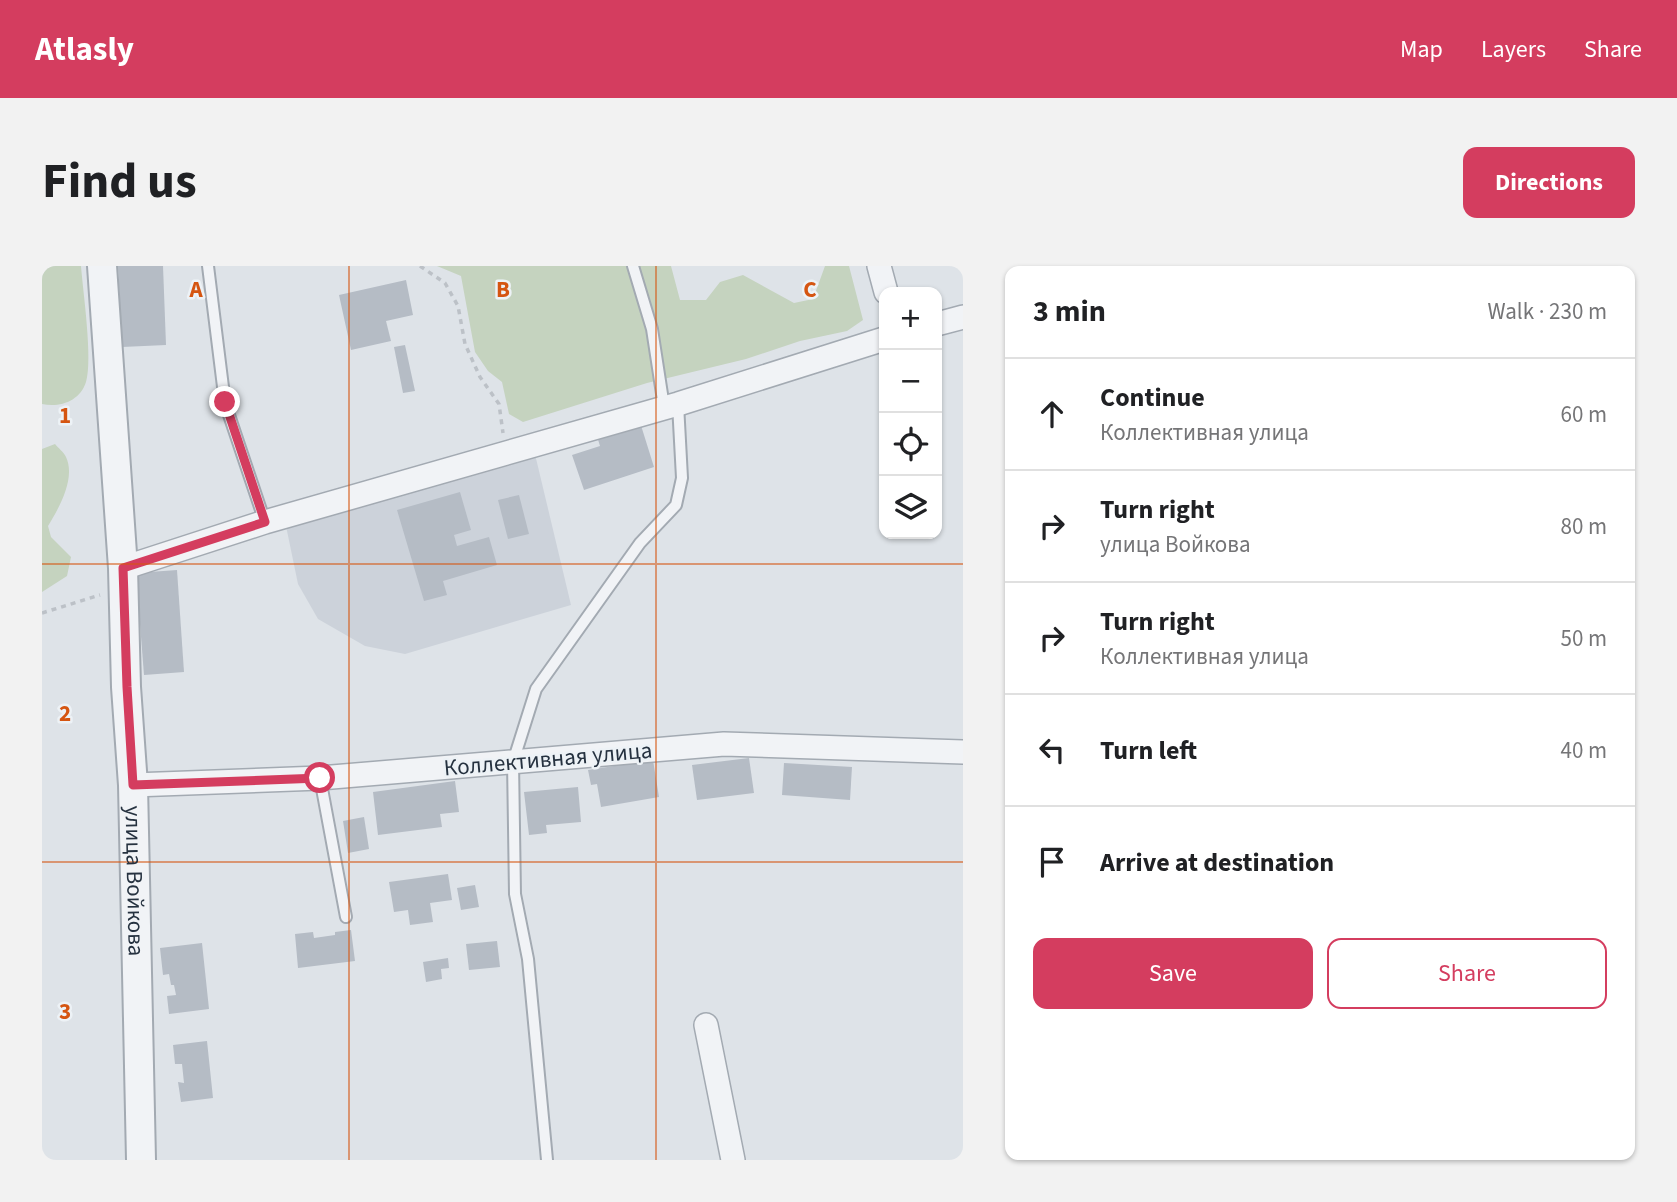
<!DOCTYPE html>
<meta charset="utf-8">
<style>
:root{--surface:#fff;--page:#f2f2f2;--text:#202124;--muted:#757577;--line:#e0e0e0;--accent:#d43d5f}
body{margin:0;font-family:"Source Sans 3",sans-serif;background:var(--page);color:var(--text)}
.controls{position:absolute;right:21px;top:21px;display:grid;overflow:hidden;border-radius:14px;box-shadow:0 2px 5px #0004}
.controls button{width:63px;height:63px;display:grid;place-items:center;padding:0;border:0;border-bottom:2px solid var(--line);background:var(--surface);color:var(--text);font:35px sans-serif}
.stop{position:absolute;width:21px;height:21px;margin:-16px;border:5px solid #d43d5f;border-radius:50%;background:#fff}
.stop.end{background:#d43d5f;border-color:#fff;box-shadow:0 2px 7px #0008}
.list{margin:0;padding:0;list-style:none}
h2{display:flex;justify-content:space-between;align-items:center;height:91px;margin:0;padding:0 28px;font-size:30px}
h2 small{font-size:23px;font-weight:400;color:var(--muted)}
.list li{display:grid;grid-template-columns:46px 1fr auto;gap:21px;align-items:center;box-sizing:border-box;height:112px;padding:0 28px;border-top:2px solid var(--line)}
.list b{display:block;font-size:26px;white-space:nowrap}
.list p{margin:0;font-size:23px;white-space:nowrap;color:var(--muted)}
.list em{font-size:23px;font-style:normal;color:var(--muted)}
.actions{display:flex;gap:14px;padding:21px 28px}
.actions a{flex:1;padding:16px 0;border:2px solid var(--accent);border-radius:14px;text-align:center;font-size:24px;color:var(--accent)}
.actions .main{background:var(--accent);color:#fff}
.icon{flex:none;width:38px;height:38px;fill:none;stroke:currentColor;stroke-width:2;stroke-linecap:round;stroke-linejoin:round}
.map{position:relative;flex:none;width:921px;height:894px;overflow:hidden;border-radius:14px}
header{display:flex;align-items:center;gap:42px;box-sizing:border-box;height:98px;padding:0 35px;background:var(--accent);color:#fff}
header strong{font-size:33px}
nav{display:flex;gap:38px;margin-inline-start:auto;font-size:24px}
.intro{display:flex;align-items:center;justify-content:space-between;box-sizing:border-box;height:168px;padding:0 42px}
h1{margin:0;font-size:49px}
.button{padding:18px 32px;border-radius:14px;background:var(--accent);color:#fff;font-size:24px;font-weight:700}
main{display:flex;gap:42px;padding:0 42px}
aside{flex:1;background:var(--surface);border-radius:14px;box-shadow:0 2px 5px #0004}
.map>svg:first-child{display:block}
.built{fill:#ccd2da}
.green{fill:#c5d3bf}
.building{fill:#b5bcc5}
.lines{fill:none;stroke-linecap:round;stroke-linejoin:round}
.service-casing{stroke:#a3aab2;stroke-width:14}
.minor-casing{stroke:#a3aab2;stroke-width:26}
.tertiary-casing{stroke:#a3aab2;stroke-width:32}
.path{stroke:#bcc1c7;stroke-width:3.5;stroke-dasharray:5 5;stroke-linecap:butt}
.service{stroke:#f1f3f6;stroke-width:10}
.minor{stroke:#f1f3f6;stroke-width:23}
.tertiary{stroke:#f1f3f6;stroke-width:28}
.route{stroke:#d43d5f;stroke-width:9}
.grid{fill:none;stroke:#d55511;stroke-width:2;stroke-opacity:0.55}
.labels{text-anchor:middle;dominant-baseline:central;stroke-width:5;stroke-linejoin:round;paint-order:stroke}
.street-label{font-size:23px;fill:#263240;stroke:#edf2f6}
.grid-label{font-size:23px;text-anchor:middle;font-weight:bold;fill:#d55511;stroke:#edf2f6;stroke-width:5;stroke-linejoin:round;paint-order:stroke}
</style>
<header>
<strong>Atlasly</strong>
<nav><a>Map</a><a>Layers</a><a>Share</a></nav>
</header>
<div class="intro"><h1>Find us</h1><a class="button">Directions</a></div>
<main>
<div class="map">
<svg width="921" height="894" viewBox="0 0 921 894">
<rect width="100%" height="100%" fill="#dee3e8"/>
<polygon class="built" points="492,184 529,339 363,388 323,380 276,353 256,318 244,260"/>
<g class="green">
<path d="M 0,0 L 39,0 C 41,26 51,94 44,116 C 38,135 18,142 0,138 Z"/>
<polygon points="395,0 629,0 638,34 664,34 678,16 701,9 752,37 771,33 783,0 807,0 821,54 805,65 758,75 704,93 605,117 481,156 467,148 460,116 446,105 433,86 419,10"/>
<path d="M 13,178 C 16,182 22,186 24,191 C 34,212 17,242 6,260 L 9,271 L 29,291 L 25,310 L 0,326 L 0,183 Z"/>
</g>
<g class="building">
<polygon points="76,0 121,0 124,79 80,81"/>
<polygon points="364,14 371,49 344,55 349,75 309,84 297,29"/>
<polygon points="363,79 373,125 361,127 352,81"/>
<polygon points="597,153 612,201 542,224 530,189 558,180 554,167"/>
<polygon points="418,226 429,264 412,269 415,280 447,271 455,299 401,315 405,329 382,335 355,244"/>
<polygon points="477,229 487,268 466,273 456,234"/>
<polygon points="135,304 142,406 102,409 94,307"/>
<polygon points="707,492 712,527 655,534 650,499"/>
<polygon points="611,494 617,531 559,541 555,518 549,519 546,504"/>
<polygon points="742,497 810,501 808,534 740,529"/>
<polygon points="413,515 417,546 398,548 400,561 336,569 331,526"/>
<polygon points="536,521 539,556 504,559 505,567 487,569 482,526"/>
<polygon points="322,551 327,583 306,587 301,555"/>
<polygon points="406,608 410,634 388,637 391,656 368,659 366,644 352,646 347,616"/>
<polygon points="433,619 437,641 419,644 415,622"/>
<polygon points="309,664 313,695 256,702 253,668 271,666 272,672 293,669 293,666"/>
<polygon points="455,675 458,701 427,704 424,678"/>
<polygon points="160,677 167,743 127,748 125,730 134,729 132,719 129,719 127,708 121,709 118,682"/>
<polygon points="406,692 407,702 399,703 400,713 384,716 381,696"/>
<polygon points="165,775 171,832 139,836 136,816 142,817 140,798 133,798 131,779"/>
</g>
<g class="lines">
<g class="service-casing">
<g id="service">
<polyline points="166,0 183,137 223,256"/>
<polyline points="591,0 610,63 622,141"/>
<polyline points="278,512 304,651"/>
<polyline points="505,894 486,693 473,628 471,496 494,423 598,277 634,239 640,212 636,138"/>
</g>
</g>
<g class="minor-casing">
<g id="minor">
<polyline points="837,0 844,26"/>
<polyline points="895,58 921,51"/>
<polyline points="81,302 223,256 636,138 842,73"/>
<polyline points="91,519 278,512 682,478 921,486"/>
<polyline points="664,759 691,894"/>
</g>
</g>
<g class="tertiary-casing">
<g id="tertiary">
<path id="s1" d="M 60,0 L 81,302 L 84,421 L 91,519 L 99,894"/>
</g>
</g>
<g class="path">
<polyline points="378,0 403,17 416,40 423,78 438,111 457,138 461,167"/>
<polyline points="0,347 58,329"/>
</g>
<use href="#service" class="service"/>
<use href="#minor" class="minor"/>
<use href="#tertiary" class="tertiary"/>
</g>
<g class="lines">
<polyline class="route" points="183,136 223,256 81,302 85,421 91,519 278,512"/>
</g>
<path class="grid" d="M 307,0 L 307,894M 614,0 L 614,894M 0,298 L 921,298M 0,596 L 921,596"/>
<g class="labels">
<g class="street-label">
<text transform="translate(506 493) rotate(-5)">Коллективная улица</text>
<text stroke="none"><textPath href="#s1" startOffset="616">улица Войкова</textPath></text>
</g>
</g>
<g class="grid-label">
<text x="154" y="31">A</text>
<text x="461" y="31">B</text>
<text x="768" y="31">C</text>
<text x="23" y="157">1</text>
<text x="23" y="455">2</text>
<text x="23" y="753">3</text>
</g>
</svg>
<div class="controls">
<button>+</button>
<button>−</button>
<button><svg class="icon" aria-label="locate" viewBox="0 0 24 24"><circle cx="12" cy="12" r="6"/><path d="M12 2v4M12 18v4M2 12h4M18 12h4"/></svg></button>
<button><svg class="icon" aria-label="layers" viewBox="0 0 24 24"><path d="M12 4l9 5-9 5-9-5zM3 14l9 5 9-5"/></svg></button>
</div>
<div class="stop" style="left:278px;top:512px"></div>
<div class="stop end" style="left:183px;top:136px"></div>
</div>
<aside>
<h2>3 min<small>Walk · 230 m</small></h2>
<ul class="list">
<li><svg class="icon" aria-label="ahead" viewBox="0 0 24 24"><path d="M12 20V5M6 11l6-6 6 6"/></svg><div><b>Continue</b><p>Коллективная улица</p></div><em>60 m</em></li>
<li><svg class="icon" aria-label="right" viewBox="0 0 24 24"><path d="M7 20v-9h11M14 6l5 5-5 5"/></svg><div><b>Turn right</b><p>улица Войкова</p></div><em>80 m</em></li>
<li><svg class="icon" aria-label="right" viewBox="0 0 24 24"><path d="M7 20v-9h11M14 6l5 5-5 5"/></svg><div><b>Turn right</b><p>Коллективная улица</p></div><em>50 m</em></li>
<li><svg class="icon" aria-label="left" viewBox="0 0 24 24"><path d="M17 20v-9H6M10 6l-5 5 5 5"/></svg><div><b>Turn left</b></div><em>40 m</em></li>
<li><svg class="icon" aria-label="arrive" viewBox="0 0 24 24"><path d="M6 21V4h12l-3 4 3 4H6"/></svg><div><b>Arrive at destination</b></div></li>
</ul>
<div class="actions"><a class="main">Save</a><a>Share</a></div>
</aside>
</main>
